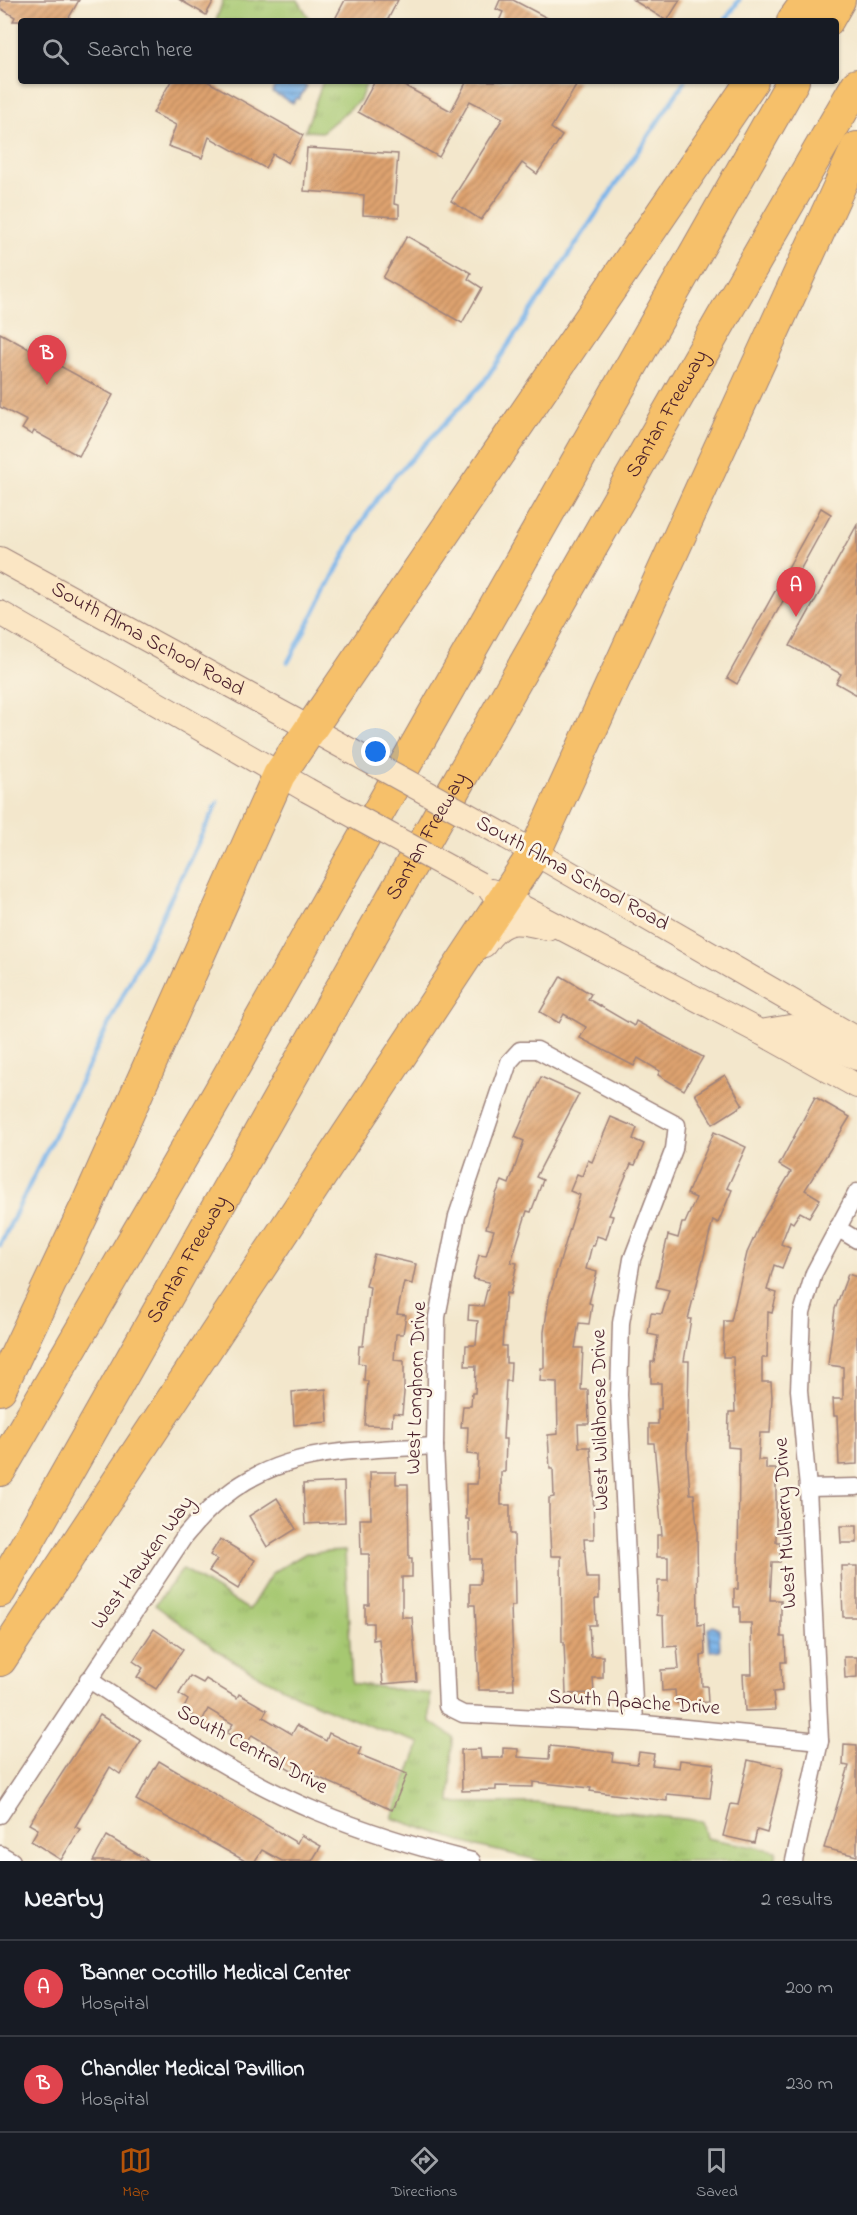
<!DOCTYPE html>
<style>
:root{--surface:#171b24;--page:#20242c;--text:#f1f3f6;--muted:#9ea1a6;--line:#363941;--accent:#b45309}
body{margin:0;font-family:"Indie Flower",sans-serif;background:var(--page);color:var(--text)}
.you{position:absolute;left:376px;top:752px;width:21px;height:21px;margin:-15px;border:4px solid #fff;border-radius:50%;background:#1a73e8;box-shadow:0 0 0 9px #1a73e833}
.badge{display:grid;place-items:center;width:39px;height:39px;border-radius:50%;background:var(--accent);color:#fff;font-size:20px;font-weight:700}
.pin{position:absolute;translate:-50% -50px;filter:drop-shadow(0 2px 3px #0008)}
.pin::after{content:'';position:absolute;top:32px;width:21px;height:18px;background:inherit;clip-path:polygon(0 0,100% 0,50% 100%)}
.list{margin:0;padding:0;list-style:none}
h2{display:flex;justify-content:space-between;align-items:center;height:78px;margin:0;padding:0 24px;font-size:26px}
h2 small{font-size:20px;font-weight:400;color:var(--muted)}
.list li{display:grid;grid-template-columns:39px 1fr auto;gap:18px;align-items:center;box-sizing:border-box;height:96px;padding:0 24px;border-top:2px solid var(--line)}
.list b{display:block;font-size:22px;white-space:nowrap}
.list p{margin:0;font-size:20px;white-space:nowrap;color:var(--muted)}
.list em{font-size:20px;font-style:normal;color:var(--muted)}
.icon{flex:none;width:33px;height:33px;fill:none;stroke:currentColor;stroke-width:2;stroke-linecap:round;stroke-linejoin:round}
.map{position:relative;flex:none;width:857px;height:1861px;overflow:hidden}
.search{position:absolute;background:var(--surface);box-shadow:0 2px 4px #0004;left:18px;right:18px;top:18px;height:66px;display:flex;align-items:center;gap:15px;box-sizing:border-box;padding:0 21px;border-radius:6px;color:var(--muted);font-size:22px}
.sheet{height:270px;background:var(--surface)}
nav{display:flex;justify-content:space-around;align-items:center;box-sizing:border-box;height:84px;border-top:2px solid var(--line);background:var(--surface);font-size:16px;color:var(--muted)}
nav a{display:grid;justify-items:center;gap:3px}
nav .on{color:var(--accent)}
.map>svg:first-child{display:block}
.park{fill:url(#park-tufts);stroke:#78744e;stroke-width:1.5}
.water{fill:url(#water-rules);stroke:#626a8a;stroke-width:1.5}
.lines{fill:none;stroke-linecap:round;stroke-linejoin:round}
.stream{stroke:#79b4ea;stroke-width:4.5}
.building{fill:url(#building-hatch)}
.minor-casing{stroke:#9e837c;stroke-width:19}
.secondary-casing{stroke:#9e837c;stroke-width:26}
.motorway-casing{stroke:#9e837c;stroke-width:34}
.minor{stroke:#fff;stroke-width:16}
.secondary{stroke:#fbe6c4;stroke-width:24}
.motorway{stroke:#f6c06b;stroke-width:32}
.secondary-bridge-casing{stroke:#9e837c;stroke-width:26;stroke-linecap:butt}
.secondary-bridge{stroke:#fbe6c4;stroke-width:24}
.labels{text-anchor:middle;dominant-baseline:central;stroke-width:5;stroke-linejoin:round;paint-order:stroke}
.street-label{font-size:21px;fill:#4a1f2b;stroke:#fcf5e5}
</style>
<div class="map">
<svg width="857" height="1861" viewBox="0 0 857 1861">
<defs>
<pattern id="park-tufts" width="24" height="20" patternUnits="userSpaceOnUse" patternTransform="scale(1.5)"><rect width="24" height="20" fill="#a6c871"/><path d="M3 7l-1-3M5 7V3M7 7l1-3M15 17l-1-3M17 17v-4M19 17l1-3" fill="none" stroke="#90ab62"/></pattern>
<pattern id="water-rules" width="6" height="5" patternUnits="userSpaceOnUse" patternTransform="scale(1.5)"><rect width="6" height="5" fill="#79b4ea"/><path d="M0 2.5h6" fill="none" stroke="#6592be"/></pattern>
<pattern id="building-hatch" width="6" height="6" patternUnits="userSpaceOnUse" patternTransform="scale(1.5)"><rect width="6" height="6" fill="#dea36f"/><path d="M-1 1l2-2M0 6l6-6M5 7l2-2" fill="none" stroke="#b6845b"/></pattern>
</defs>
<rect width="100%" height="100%" fill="#fcf5e5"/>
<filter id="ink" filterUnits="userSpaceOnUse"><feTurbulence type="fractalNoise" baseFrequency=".0167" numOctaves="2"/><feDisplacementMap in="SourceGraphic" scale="12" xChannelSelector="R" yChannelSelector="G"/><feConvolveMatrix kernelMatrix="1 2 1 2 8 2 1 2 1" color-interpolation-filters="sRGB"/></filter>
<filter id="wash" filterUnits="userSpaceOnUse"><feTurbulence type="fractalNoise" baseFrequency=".008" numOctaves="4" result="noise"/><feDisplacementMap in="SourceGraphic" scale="24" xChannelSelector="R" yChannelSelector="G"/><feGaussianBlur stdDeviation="1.35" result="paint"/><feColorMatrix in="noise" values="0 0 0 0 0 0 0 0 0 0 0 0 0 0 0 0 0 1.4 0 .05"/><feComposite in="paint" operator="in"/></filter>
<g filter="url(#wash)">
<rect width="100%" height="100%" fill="#f3e7cc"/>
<g class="park">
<polygon points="223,0 298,0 311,21 216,21"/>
<polygon points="323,81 367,81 360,100 322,132 305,131"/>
<path d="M 345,1551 L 352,1683 L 430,1694 L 430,1721 L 453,1737 L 450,1803 L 535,1803 L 702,1821 L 706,1838 L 777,1851 L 775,1861 L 542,1861 L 472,1845 L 392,1818 L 420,1743 C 352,1721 283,1693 223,1654 C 199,1638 177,1621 155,1605 L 183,1569 L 249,1610 L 272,1573 L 306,1553 Z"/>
</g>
<g class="water">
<polygon points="268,81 298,81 307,86 299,99 296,98 293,103 272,92 275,85"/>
<polygon points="713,1626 719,1629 720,1650 710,1651 708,1629"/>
</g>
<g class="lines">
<g class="stream">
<polyline points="725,21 739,0"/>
<polyline points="288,662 362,522 379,496 395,476 483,383 685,81"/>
<polyline points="0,1245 218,802"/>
</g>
</g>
<g id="blocks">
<g class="building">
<polygon points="0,0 79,0 67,21 13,21 15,17 0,8"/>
<polygon points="180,0 214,0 206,15"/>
<polygon points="345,0 398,0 387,21 334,21"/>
<polygon points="500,0 513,0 553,21 499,21 503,12 496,9"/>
<polygon points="633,0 680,0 667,21"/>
<polygon points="171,81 207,81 303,135 288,163 273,154 265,168 209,137 202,158 168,146 176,125 153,113"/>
<polygon points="375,81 396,81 451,111 467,81 579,81 551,128 562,136 537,174 522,163 481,220 451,201 503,118 470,101 439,157 358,112"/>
<polygon points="307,148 398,154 394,204 399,205 399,217 363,215 364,195 304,191"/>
<polygon points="407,236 471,273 468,279 482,288 462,323 383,278"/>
<polygon points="0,333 113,395 79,456 34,431 32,435 22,429 27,421 0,407"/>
<polygon points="821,508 831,514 737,684 727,678"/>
<polygon points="857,525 857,695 836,683 841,674 790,646"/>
<polygon points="561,976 591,994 588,999 634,1026 636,1021 703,1057 684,1090 658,1075 660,1071 638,1058 634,1066 580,1038 586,1027 564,1014 559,1023 540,1012"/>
<polygon points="725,1075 743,1105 713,1124 695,1094"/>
<polygon points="541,1077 579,1094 536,1177 543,1180 531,1212 527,1211 511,1262 517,1263 510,1294 506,1293 502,1346 506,1346 506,1363 511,1363 510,1381 506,1381 503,1439 506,1439 505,1472 501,1472 501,1505 510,1505 510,1534 514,1534 515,1606 511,1606 514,1690 479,1690 475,1605 470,1605 470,1584 480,1584 481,1559 470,1559 469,1519 466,1519 466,1484 477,1484 478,1455 467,1454 468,1427 461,1427 463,1406 471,1406 472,1393 475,1393 476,1366 465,1366 466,1345 476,1345 478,1321 468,1320 469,1305 483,1306 489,1282 473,1279 479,1255 486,1256 494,1230 486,1228 496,1194 502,1181 509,1184 524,1141 515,1137"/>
<polygon points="815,1097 850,1117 805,1190 820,1199 809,1217 800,1212 793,1223 790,1221 781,1244 790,1248 782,1268 774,1265 767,1290 777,1293 772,1313 768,1312 767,1358 762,1358 762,1382 771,1382 772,1397 770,1433 760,1433 758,1460 766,1460 766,1469 776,1469 776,1542 780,1542 780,1562 772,1562 770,1600 781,1600 781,1637 785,1637 786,1662 781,1662 782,1691 773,1692 775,1710 745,1711 743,1674 752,1674 751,1623 740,1623 740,1607 734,1607 734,1589 738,1589 739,1448 728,1447 729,1412 735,1412 733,1357 723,1357 724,1321 731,1321 747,1253 761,1222 791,1172 779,1165"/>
<polygon points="611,1117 637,1128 633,1139 644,1144 635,1165 631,1164 609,1215 613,1216 606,1239 597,1236 594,1246 592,1245 586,1269 597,1272 589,1303 592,1304 589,1324 579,1323 575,1348 583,1348 581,1390 588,1390 589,1424 578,1424 579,1447 590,1447 593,1480 594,1539 584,1539 586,1566 587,1578 599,1578 599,1599 595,1599 596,1625 589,1625 591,1656 603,1656 603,1678 593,1678 594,1693 566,1694 564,1642 562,1642 561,1556 551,1556 549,1515 549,1498 554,1497 553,1469 550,1469 548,1435 558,1434 557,1382 540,1381 541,1368 544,1368 544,1332 549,1298 580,1195 570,1191 577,1174 582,1176 588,1160 592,1162"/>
<polygon points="714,1132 746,1147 727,1188 732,1190 718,1223 713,1220 688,1319 691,1319 684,1361 689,1361 687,1452 690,1494 694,1494 697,1528 698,1625 704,1624 705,1655 701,1656 702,1686 707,1686 708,1702 676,1703 675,1690 662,1691 661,1670 679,1669 677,1646 664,1647 663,1616 657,1615 658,1581 668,1581 668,1557 657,1557 657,1535 662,1535 654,1443 649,1443 649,1424 658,1424 658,1409 661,1409 661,1383 651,1383 651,1362 654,1362 658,1336 648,1334 651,1313 662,1314 669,1290 656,1287 668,1235 678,1238 682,1223 685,1223 696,1198 687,1194"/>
<polygon points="374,1254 416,1264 412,1284 404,1282 397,1314 406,1315 403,1334 396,1334 394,1360 404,1361 404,1393 402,1414 393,1413 392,1426 365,1425 368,1381 364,1381 365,1364 358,1363 359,1346 363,1346 370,1287 366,1286"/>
<polygon points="848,1274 857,1277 857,1464 839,1465 837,1416 834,1416 833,1399 843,1399 843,1367 828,1365 835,1309"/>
<polygon points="326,1389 328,1422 294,1425 292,1392"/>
<polygon points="370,1472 396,1472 396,1484 408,1484 409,1559 412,1559 412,1577 402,1577 402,1617 412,1617 417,1681 383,1684 379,1639 373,1640 373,1623 365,1623 365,1605 369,1605 369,1554 361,1554 360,1519 371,1519"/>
<polygon points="344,1482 345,1522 305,1524 303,1484"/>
<polygon points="277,1498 296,1529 267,1547 249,1516"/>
<polygon points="840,1526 857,1526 857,1543 841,1543"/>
<polygon points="220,1539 255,1560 238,1589 209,1571 217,1560 210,1555"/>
<polygon points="841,1566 857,1566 857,1617 843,1617"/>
<polygon points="154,1629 183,1649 156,1689 137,1677 143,1668 133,1661"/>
<polygon points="844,1657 857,1657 857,1677 845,1678"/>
<polygon points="190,1676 203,1683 206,1679 237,1698 239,1694 267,1710 263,1717 292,1734 297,1725 326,1741 329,1733 361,1748 358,1754 407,1774 392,1810 295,1767 293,1771 274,1760 279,1751 252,1735 247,1744 227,1733 233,1724 208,1709 202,1721 183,1710 188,1700 179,1694"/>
<polygon points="100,1715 141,1741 120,1774 110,1767 75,1827 80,1829 61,1860 31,1841 38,1829 29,1824"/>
<polygon points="844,1744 857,1745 857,1856 824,1848 849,1766 843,1765"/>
<polygon points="550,1746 613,1753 612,1761 637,1764 639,1752 654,1754 652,1765 679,1768 680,1760 714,1764 710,1798 667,1794 667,1801 590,1791 591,1788 533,1782 533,1787 496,1786 496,1790 462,1791 461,1750 480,1749 481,1758 503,1758 503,1748 518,1749 518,1757 549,1759"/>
<polygon points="748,1760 783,1768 767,1833 757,1830 754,1843 723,1836 731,1804 738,1805"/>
<polygon points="159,1761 297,1843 301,1835 321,1846 312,1861 282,1861 262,1850 255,1861 245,1861 136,1800"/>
<polygon points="107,1836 149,1861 93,1861"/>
</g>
</g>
</g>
<g filter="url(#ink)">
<use href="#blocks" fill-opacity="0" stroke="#9e837c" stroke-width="1.5"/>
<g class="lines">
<g class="minor-casing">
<g id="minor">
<polyline points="837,1228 857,1240"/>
<polyline points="808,1488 857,1487"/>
<path d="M 88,1679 C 161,1727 235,1777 316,1811 C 367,1832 419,1848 472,1861"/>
<polyline points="635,1723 619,1395 621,1323 632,1259 674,1149 677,1125 537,1050 520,1050 509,1062 457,1216 437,1317 435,1446 447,1706 463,1714 635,1723 820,1741"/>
<path d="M 0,1815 L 184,1537 C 256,1447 330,1452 435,1446"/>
<polyline points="0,1854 12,1861"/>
<polyline points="794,1861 820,1741 808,1488 799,1390 802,1313 814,1273 857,1192"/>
</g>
</g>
<g class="secondary-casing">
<g id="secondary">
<path id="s1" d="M 0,559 L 351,751"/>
<polyline points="0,613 307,790"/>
<polyline points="507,837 857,1039"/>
<polyline points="491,891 760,1032 857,1086"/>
<path d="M 484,945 C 503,917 517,920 547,928"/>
<polyline points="760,1032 790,1027 857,1058"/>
</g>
</g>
<g class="motorway-casing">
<g id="motorway">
<polyline points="793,21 808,0"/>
<polyline points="827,21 839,0"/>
<polyline points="0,1389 87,1205 279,775 752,81"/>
<polyline points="0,1470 219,1093 793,81"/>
<path id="s2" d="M 0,1591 C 286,1089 567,584 857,85"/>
<polyline points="0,1660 535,852 857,148"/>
</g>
</g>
<use href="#minor" class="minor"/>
<use href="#secondary" class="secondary"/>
<use href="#motorway" class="motorway"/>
<g class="secondary-bridge-casing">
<g id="secondary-bridge">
<polyline points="351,751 507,837"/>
<polyline points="307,790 479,884"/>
</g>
</g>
<use href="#secondary-bridge" class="secondary-bridge"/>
</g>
</g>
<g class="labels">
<g class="street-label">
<text stroke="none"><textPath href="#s2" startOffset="1353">Santan Freeway</textPath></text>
<text stroke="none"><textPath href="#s1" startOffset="168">South Alma School Road</textPath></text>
<text stroke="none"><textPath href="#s2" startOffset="867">Santan Freeway</textPath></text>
<text transform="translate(572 874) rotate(29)">South Alma School Road</text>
<text stroke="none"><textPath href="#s2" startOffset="381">Santan Freeway</textPath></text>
<text transform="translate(417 1388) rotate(-88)">West Longhorn Drive</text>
<text transform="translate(601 1420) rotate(-91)">West Wildhorse Drive</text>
<text transform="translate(786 1523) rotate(-93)">West Mulberry Drive</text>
<text transform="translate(143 1563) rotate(-54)">West Hawken Way</text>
<text transform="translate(634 1703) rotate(4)">South Apache Drive</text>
<text transform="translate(252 1750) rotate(28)">South Central Drive</text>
</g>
</g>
</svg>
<div class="you"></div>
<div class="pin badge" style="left:796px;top:617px;background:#e0444e">A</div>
<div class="pin badge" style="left:47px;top:385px;background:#e0444e">B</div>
<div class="search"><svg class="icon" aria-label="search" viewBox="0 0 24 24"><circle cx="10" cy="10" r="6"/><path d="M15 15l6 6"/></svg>Search here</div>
</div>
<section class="sheet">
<h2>Nearby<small>2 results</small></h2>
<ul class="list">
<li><span class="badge" style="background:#e0444e">A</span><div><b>Banner Ocotillo Medical Center</b><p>Hospital</p></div><em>200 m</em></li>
<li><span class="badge" style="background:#e0444e">B</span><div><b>Chandler Medical Pavillion</b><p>Hospital</p></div><em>230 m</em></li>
</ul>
</section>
<nav>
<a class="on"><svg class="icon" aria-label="map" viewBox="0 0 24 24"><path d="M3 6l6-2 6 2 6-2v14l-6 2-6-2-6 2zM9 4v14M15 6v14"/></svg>Map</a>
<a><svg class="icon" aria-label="directions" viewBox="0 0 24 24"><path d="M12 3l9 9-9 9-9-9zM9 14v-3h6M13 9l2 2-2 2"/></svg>Directions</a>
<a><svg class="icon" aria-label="saved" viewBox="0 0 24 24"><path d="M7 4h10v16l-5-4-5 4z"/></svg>Saved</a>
</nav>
